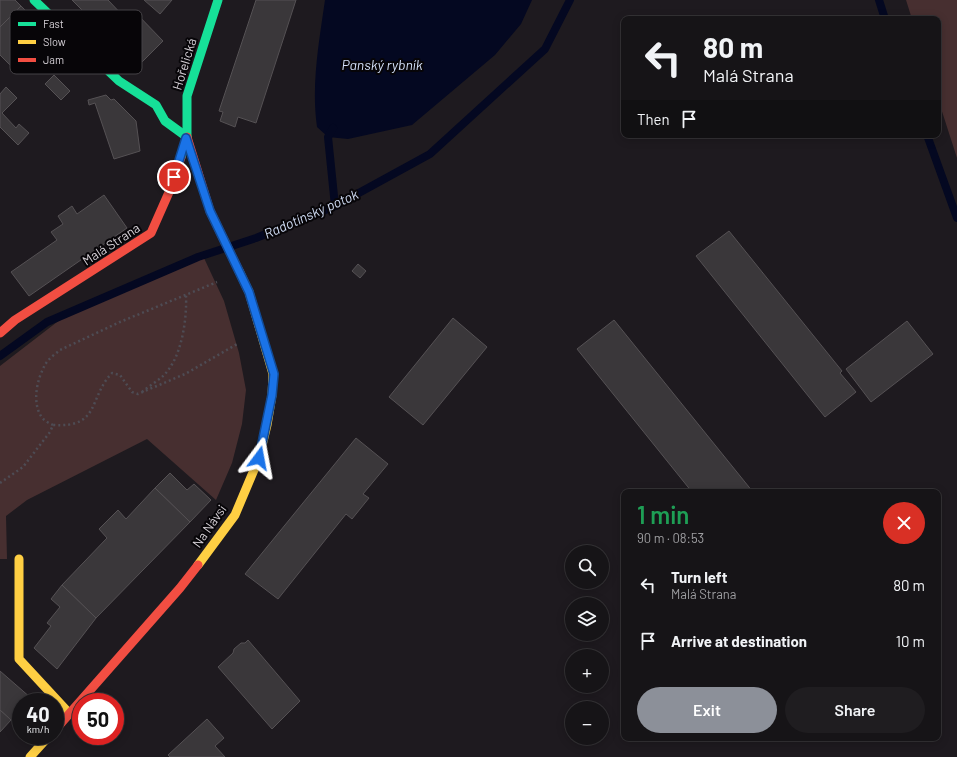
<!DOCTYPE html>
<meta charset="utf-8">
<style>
:root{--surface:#161417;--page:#1f1d20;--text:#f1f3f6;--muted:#9e9ea1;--line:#353336;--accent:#8c9099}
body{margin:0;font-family:Barlow,sans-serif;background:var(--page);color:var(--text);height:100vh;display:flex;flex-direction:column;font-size:15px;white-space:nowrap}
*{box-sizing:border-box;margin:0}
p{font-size:13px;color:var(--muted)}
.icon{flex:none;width:22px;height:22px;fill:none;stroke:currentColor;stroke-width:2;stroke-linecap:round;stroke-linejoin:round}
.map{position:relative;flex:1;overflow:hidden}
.sheet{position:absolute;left:621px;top:489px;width:320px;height:252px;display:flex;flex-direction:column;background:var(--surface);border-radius:8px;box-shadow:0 2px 10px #0003,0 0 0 1px var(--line)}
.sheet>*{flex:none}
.top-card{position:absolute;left:621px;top:16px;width:320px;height:122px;border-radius:8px;box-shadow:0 2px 10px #0003,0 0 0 1px var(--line);background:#161417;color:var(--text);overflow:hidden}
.controls{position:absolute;left:565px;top:545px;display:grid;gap:8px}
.controls a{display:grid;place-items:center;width:44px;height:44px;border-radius:50%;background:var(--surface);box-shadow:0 2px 10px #0003,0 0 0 1px var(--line);font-size:20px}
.speed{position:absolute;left:12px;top:693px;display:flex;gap:8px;font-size:20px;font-weight:700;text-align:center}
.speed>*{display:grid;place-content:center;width:52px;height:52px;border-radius:50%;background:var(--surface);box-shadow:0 2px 10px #0003,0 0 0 1px var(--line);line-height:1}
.speed small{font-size:10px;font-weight:400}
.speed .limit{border:6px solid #d22;background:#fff;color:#111}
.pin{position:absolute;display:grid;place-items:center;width:34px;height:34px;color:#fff;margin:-17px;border:2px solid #fff;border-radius:50%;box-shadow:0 1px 4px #0007}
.me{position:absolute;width:44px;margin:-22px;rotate:13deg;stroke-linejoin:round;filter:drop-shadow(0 0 3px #0008)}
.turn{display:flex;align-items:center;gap:14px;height:84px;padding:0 16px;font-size:18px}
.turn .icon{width:52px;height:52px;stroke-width:2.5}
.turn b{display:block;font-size:28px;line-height:34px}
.then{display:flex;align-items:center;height:38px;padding:0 16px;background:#0003;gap:8px;font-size:15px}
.round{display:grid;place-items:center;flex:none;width:42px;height:42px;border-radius:21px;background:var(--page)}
.summary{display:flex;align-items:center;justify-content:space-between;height:68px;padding:0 16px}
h1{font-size:24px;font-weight:600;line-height:30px;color:#1e9e55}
.button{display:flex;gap:8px;margin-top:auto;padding:8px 16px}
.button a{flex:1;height:46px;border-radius:24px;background:var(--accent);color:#fff;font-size:16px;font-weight:600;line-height:46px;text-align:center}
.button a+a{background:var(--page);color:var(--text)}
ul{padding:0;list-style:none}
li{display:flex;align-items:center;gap:12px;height:56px;padding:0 16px}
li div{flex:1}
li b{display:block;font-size:15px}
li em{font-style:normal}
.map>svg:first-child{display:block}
.green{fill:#472f30}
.water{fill:#040821}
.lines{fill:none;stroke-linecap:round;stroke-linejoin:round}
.stream{stroke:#040821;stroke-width:8}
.building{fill:#3a373a;stroke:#555154}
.path{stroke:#4e4c54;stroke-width:2.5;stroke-dasharray:2 3;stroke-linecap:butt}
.fast{stroke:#16e098;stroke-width:9}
.slow{stroke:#ffcf43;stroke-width:9}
.jam{stroke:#f24e42;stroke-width:9}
.route-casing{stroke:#114b97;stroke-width:10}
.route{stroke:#1a73e8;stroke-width:7}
.labels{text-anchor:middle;stroke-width:4;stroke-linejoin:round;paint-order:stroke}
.street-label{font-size:13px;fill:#d5d0d6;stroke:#070508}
.water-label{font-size:14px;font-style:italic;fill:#d3dff7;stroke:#070508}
.key{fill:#070508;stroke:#454246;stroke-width:1}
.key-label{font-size:11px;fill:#d5d0d6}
</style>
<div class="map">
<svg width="957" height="757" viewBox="0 0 957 757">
<rect width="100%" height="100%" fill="#1e1a1f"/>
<g class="green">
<path d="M906,0h51v158l-19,-59v-80h-26z"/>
<path d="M204,258l20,43 15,52 7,37 -4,34 -10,39 -16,37 -69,-61 -120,61 -21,16 1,43h-7v-193l61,-47z"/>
</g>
<path class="water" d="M325,0h207l-11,24 -26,31 -83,70 -64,14 -20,-2 -11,-10c-6,-42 2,-85 8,-127z"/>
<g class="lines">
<g class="stream">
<path d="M879,0l6,19"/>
<path d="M333,128l-5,9 7,69"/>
<path d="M927,135l30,83"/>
<path d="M0,356l47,-34 151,-65 58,-19 79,-32 95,-52 115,-105 25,-49"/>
</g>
</g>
<g class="building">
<path d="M0,0h15l6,6 -21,21z"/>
<path d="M72,0h36l18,19 8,-8 29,30 -25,25z"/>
<path d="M144,0h28l-12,14z"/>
<path d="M256,0h40l-40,123 -18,-6 -3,10 -15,-6 3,-9 -4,-1z"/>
<path d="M21,6l24,24 -23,24 4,4 -12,11 -14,-14v-28z"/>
<path d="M54,75l16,16 -9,9 -16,-16z"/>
<path d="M6,87l11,11 -15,15 14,15 3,-4 10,9 -11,12 -18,-18v-33z"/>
<path d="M106,95l5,5 3,-1 22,22 4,30 -26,8 -19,-56 -6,2 -1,-5z"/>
<path d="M104,195l23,33 -98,68 -18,-24 46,-32 -6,-8 12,-8 -5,-8 14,-10 5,8z"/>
<path d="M729,231l113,140 -2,2 16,19 -31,25 -129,-161z"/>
<path d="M358,264l8,7 -6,7 -8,-7z"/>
<path d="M453,318l34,29 -64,78 -34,-28z"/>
<path d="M614,320l139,172h-61l-115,-143z"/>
<path d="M907,321l26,33 -62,48 -25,-33z"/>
<path d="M356,438l32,26 -25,30 6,4 -17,21 -6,-5 -68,85 -33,-25z"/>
<path d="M170,473l17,17 7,-6 17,16 -21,22 -35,-34z"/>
<path d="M155,488l35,34 -94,96 -34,-33 45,-47 -8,-9 19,-19 8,9z"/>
<path d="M62,585l34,33 -39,51 -23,-21 17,-22 -4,-3 13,-16 -9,-8z"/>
<path d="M248,640l52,61 -28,28 -54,-62 15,-14 1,-4 7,-6h4z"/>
<path d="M0,671l31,27 -4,4h-6v7l-10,11 -11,-10z"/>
<path d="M0,710l11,10 -11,12z"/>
<path d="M207,719l17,19 -9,8 10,11h-55l-2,-2z"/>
</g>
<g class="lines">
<g class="path">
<path d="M142,392c7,-6 16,-11 22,-17 18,-18 23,-56 22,-80"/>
<path d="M53,425c-4,-2 -9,-4 -12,-9 -9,-14 -4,-37 4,-51 3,-6 10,-11 15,-15l60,-28 97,-40"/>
<path d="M0,483l23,-16 27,-35 3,-7c48,3 35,-27 59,-52l8,2 12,17 6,2 47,-20 54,-31"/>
</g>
<g class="fast">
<path d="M34,0l85,81 37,24 9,16 22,16"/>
<path d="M181,157l6,-20v-41l31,-96"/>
</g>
<g class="slow">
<path d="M19,559v100l50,54"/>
<path d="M198,565l37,-50 24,-57 8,-33 5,-30 1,-21 -24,-82 -10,-21"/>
<path d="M30,757l19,-21"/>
</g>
<g class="jam">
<path d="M187,137l23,74 29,60"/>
<path d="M0,333l15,-13 136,-87 19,-43 11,-33"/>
<path d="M55,730l125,-142 18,-23"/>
</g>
</g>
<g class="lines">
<g class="route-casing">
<path id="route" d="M174,177l12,-39 24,73 39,81 25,82 -2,21 -13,63"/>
</g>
<use href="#route" class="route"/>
</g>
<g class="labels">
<g class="street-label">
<text transform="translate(184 64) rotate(-73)" y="5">Hořelická</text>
<text transform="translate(111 244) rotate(-33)" y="5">Malá Strana</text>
<text transform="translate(209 526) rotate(-55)" y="5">Na Návsi</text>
</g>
<g class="water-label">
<text x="382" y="70">Panský rybník</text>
<text transform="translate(311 214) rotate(-24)" y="5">Radotínský potok</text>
</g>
</g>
<rect x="10" y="10" width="132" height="64" rx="6" class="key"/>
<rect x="18" y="22" width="18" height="4" fill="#16e098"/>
<rect x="18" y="40" width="18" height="4" fill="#ffcf43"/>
<rect x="18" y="58" width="18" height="4" fill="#f24e42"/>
<g class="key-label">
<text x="43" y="28">Fast</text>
<text x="43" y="46">Slow</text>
<text x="43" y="64">Jam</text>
</g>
</svg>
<div class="controls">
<a><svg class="icon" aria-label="search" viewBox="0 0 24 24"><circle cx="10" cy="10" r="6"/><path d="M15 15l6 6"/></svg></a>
<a><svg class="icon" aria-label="layers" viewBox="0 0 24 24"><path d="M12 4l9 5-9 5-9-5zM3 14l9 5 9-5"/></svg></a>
<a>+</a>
<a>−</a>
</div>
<div class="speed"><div>40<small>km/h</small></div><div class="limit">50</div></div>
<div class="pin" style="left:174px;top:177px;background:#d93025"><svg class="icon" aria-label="arrive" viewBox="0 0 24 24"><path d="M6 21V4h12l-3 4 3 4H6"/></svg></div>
<svg class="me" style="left:259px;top:458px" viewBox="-20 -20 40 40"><path d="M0-17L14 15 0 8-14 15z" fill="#1a73e8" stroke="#fff" stroke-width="4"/></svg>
<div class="top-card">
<div class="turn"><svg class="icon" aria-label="left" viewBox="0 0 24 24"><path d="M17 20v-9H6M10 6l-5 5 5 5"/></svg><div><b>80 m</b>Malá Strana</div></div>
<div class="then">Then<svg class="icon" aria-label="arrive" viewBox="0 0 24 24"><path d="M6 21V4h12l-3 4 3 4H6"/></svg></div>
</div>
<section class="sheet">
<div class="summary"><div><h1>1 min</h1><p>90 m · 08:53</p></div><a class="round" style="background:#d93025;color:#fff"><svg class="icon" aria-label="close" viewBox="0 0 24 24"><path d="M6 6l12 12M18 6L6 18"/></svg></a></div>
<ul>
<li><svg class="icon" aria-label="left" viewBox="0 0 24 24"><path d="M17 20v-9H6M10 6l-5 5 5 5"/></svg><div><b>Turn left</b><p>Malá Strana</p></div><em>80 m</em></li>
<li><svg class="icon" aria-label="arrive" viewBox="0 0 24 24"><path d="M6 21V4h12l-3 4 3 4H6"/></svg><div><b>Arrive at destination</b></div><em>10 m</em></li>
</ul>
<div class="button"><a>Exit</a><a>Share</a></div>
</section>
</div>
